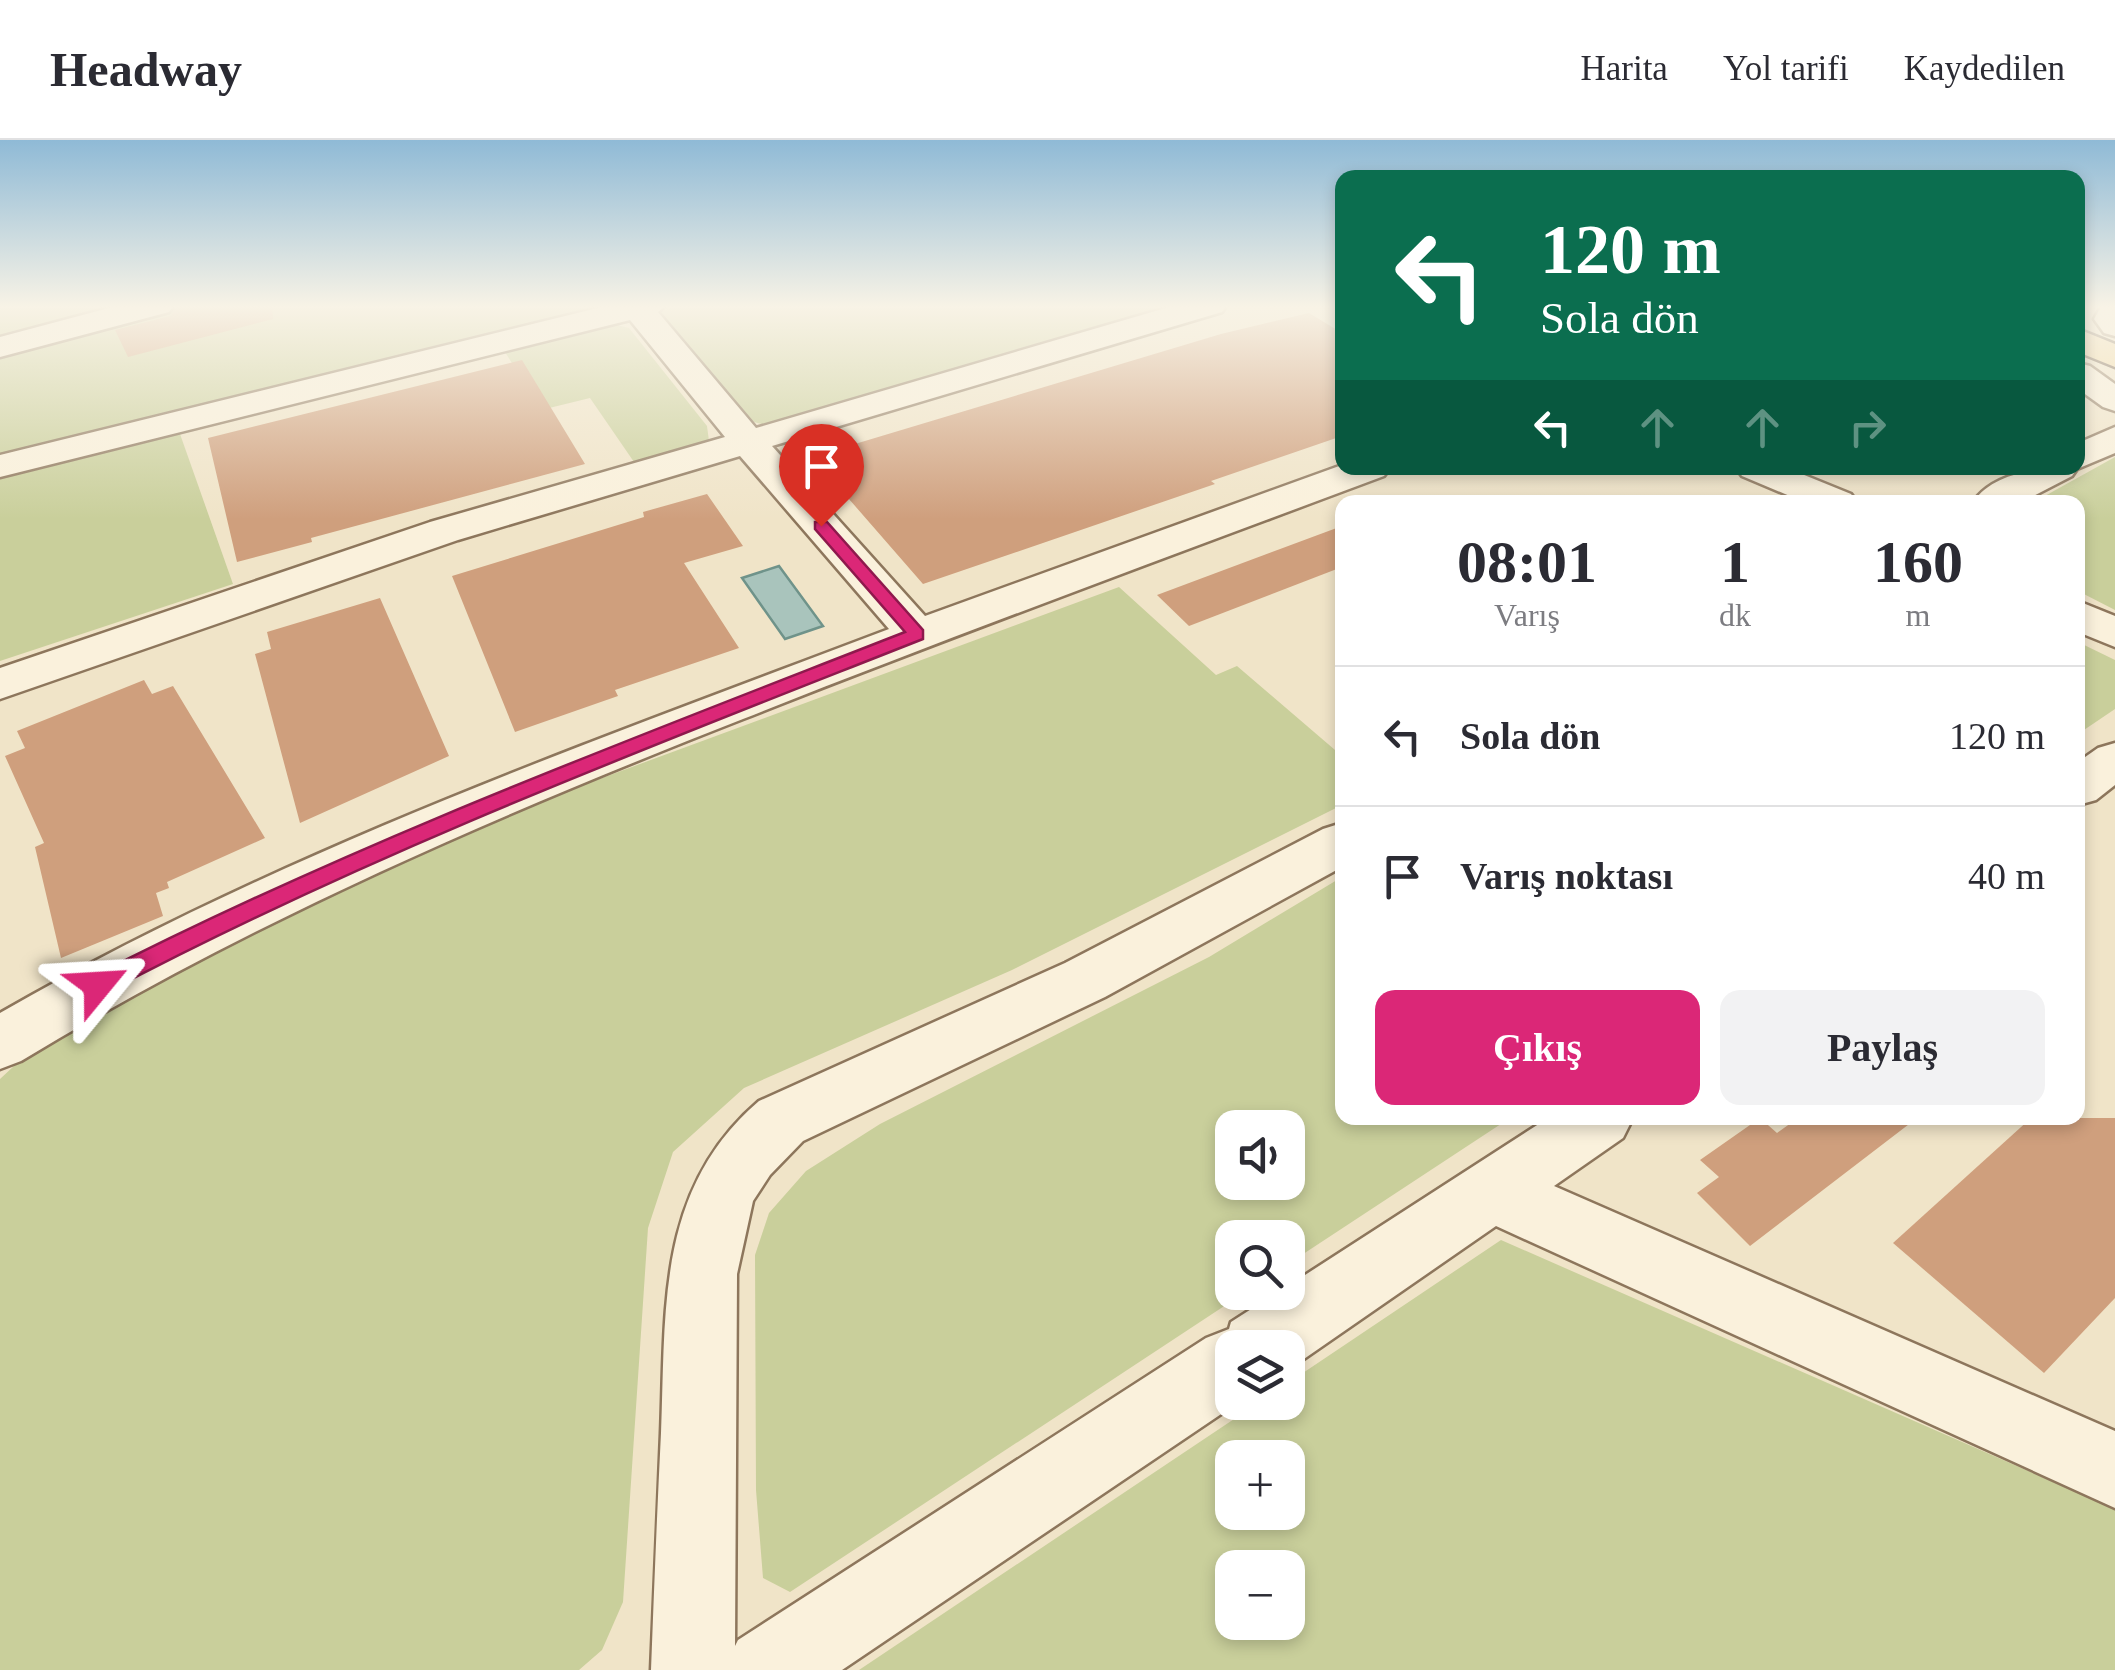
<!DOCTYPE html>
<html lang="tr">
<meta charset="utf-8">
<style>
:root{--surface:#fff;--page:#f2f2f3;--text:#2b2b33;--muted:#7c7c81;--line:#e1e1e2;--accent:#db2777}
body{margin:0;font-family:"Times New Roman",serif;background:var(--page);color:var(--text);height:100vh;display:flex;flex-direction:column;font-size:38px;white-space:nowrap}
*{box-sizing:border-box;margin:0}
p{font-size:32px;color:var(--muted)}
.icon{flex:none;width:55px;height:55px;fill:none;stroke:currentColor;stroke-width:2;stroke-linecap:round;stroke-linejoin:round}
.map{position:relative;flex:1;overflow:hidden}
.panel{position:absolute;left:1335px;top:355px;width:750px;height:630px;display:flex;flex-direction:column;background:var(--surface);border-radius:20px;box-shadow:0 5px 15px #0003}
.panel>*{flex:none}
.guide{position:absolute;left:1335px;top:30px;width:750px;height:305px;border-radius:20px;box-shadow:0 5px 15px #0003;background:#0b6e4f;color:#fff;overflow:hidden}
.buttons{position:absolute;left:1215px;top:970px;display:grid;gap:20px}
.buttons a{display:grid;place-items:center;width:90px;height:90px;border-radius:20px;background:var(--surface);box-shadow:0 5px 15px #0003;font-size:50px}
.pin{position:absolute;display:grid;place-items:center;width:85px;height:85px;color:#fff;margin:-102px -42px;border-radius:50% 50% 50% 0;rotate:-45deg;box-shadow:0 0 10px #0007}
.pin .icon{rotate:45deg}
.me{position:absolute;width:110px;margin:-55px;rotate:63deg;stroke-linejoin:round;filter:drop-shadow(0 0 8px #0008)}
.turn{display:flex;align-items:center;gap:35px;height:210px;padding:0 40px;font-size:45px}
.turn .icon{width:130px;height:130px;stroke-width:2.5}
.turn b{display:block;font-size:70px;line-height:85px}
.lanes{display:flex;align-items:center;height:95px;padding:0 40px;background:#0003;justify-content:center;gap:50px;direction:ltr}
.lanes .off{opacity:.35}
.eta{display:flex;justify-content:space-evenly;align-items:center;height:170px;text-align:center}
.eta b{font-size:60px;font-weight:600;line-height:70px}
.action{display:flex;gap:20px;margin-top:auto;padding:20px 40px}
.action a{flex:1;height:115px;border-radius:20px;background:var(--accent);color:#fff;font-size:40px;font-weight:600;line-height:115px;text-align:center}
.action a+a{background:var(--page);color:var(--text)}
ul{padding:0;list-style:none}
li{display:flex;align-items:center;gap:30px;height:140px;padding:0 40px;border-top:2px solid var(--line)}
li div{flex:1}
li b{display:block;font-size:38px}
li em{font-style:normal}
header{display:flex;align-items:center;gap:60px;box-sizing:border-box;height:140px;padding:0 50px;background:var(--surface);border-bottom:2px solid var(--line)}
header strong{font-size:48px}
nav{display:flex;gap:55px;margin-inline-start:auto;font-size:35px}
.map>svg:first-child{display:block}
.green{fill:#c9cf9b;fill-rule:evenodd}
.water{fill:#a9c4bc;stroke:#6f938a;stroke-width:2.5}
.building{fill:#cf9f7d}
.lines{fill:none;stroke-linecap:round;stroke-linejoin:round}
.minor-casing{stroke:#8d765c;stroke-width:5}
.major-casing{stroke:#5b4430;stroke-width:5}
.minor{fill:#faf1dc;fill-rule:evenodd}
.major{fill:#f3d9a0;fill-rule:evenodd}
.route{fill:#db2777;stroke:#8e194d;stroke-width:2.5}
</style>
<header>
<strong>Headway</strong>
<nav><a>Harita</a><a>Yol tarifi</a><a>Kaydedilen</a></nav>
</header>
<div class="map">
<svg width="2115" height="1530" viewBox="0 0 2115 1530">
<rect width="100%" height="100%" fill="#f0e4c8"/>
<g class="green">
<path d="M0,165h134l-134,35z"/>
<path d="M184,165l435,1 -619,152v-106z"/>
<path d="M683,165h493l-407,121 -15,-4 -93,-105 1,-6z"/>
<path d="M613,184l16,4 78,98 2,15 -75,21 -44,-64 -49,12 -36,-58z"/>
<path d="M180,294l53,150 -233,77v-182z"/>
<path d="M2115,317v153l-37,-19v-89h-44z"/>
<path d="M1119,447l97,88 21,-9 105,90v49l-330,165 -268,118 -71,64 -25,76 -25,374 -21,48 -23,20h-579v-591l43,-40 150,-81 317,-146z"/>
<path d="M2078,502l37,18v49l-37,25z"/>
<path d="M1342,737v241h168l-222,146v-26h-56v54l12,1 -454,299 -27,-14 -7,-88 -1,-235 14,-42 37,-42 74,-47 329,-167zM1232,988h56v54h-56z"/>
<path d="M1501,1100l614,269v161h-1256l399,-267 30,-1v-19zM1232,1318h56v54h-56zM1232,1428h56v54h-56z"/>
</g>
<path class="water" d="M779,426l44,60 -38,13 -43,-61z"/>
<g class="building">
<path d="M178,165h94l1,14 -145,38 -13,-27 55,-14z"/>
<path d="M1309,173l33,20v103l-131,45 4,3 -292,100 -81,-93 -8,2 -29,-34 416,-125z"/>
<path d="M522,220l63,104 -274,74 1,4 -75,20 -29,-124z"/>
<path d="M707,354l36,52 -59,17 55,85 -124,42 3,6 -103,36 -63,-156 192,-59 -1,-5z"/>
<path d="M1342,386v41l-153,59 -32,-31z"/>
<path d="M380,458l69,158 -149,67 -45,-169 16,-5 -4,-17z"/>
<path d="M144,540l8,14 21,-8 92,152 -98,44 2,6 -13,5 7,23 -102,42 -26,-111 9,-4 -39,-87 20,-8 -8,-17z"/>
<path d="M1760,978l17,15 21,-15h119l-167,128 -53,-53 22,-16 -19,-17z"/>
<path d="M2031,978h84v180l-71,75 -151,-130z"/>
</g>
<g class="lines">
<g class="minor-casing">
<g id="minor">
<path d="M120,165h54l-5,7 -169,45v-20z"/>
<path d="M610,165h56l-8,7 98,116 420,-123h51l-5,7 -450,134 153,170 417,-151 48,3 -6,8c-214,80 -429,159 -641,243 -250,98 -493,203 -722,342l-21,8v-56c282,-162 586,-269 889,-384l-149,-173 -282,84 -458,159v-31l430,-146 295,-85 -95,-117 -630,157v-22z"/>
<path d="M2102,165h13v31l-11,-3 -10,-14z"/>
<path d="M2078,223l12,3 25,18v27l-12,-4 -25,-18z"/>
<path d="M2115,287v26l-38,16 -5,7 -50,26h-49c23,-32 70,-34 105,-34v-25z"/>
<path d="M1736,328h51l64,26 6,8h-53l-62,-26z"/>
<path d="M2078,461l37,15v31l-37,-15z"/>
<path d="M2115,603v42l-19,15 -18,5v-43l20,-14z"/>
<path d="M1342,683v44l-237,130 -302,144 -33,34 -17,26 -16,73 -2,372 3,-6 468,-302 23,-9 2,-7 47,-30h10v-6l260,-168h85l-10,20 -69,48 561,245v77l-619,-282 -208,144v-22h-56v54h7l-397,268h-191c3,-79 6,-158 10,-237 5,-124 -5,-244 98,-332l306,-138 258,-134z"/>
</g>
</g>
<g class="major-casing">
<path id="major" d="M2078,189l37,15v23l-37,-15z"/>
</g>
<use href="#minor" class="minor"/>
<use href="#major" class="major"/>
</g>
<linearGradient id="sky" x2="0" y2="1"><stop stop-color="#8fbad6"/><stop offset="0.44" stop-color="#f8f3e6"/><stop offset="1" stop-color="#f8f3e6" stop-opacity="0"/></linearGradient>
<rect width="2115" height="379" fill="url(#sky)"/>
<path class="route" d="M815,382h12l96,108v9c-276,109 -553,214 -816,353h-17l-4,-7 4,-7c263,-135 539,-238 815,-346l-90,-103z"/>
</svg>
<div class="buttons">
<a><svg class="icon" aria-label="sound" viewBox="0 0 24 24"><path d="M4 9h4l5-4v14l-5-4H4zM17 9q2 3 0 6"/></svg></a>
<a><svg class="icon" aria-label="search" viewBox="0 0 24 24"><circle cx="10" cy="10" r="6"/><path d="M15 15l6 6"/></svg></a>
<a><svg class="icon" aria-label="layers" viewBox="0 0 24 24"><path d="M12 4l9 5-9 5-9-5zM3 14l9 5 9-5"/></svg></a>
<a>+</a>
<a>−</a>
</div>
<div class="pin" style="left:821px;top:386px;background:#d93025"><svg class="icon" aria-label="arrive" viewBox="0 0 24 24"><path d="M6 21V4h12l-3 4 3 4H6"/></svg></div>
<svg class="me" style="left:98px;top:845px" viewBox="-20 -20 40 40"><path d="M0-17L14 15 0 8-14 15z" fill="#db2777" stroke="#fff" stroke-width="4"/></svg>
<div class="guide">
<div class="turn"><svg class="icon" aria-label="left" viewBox="0 0 24 24"><path d="M17 20v-9H6M10 6l-5 5 5 5"/></svg><div><b>120 m</b>Sola dön</div></div>
<div class="lanes"><svg class="icon" aria-label="left" viewBox="0 0 24 24"><path d="M17 20v-9H6M10 6l-5 5 5 5"/></svg><svg class="icon off" aria-label="ahead" viewBox="0 0 24 24"><path d="M12 20V5M6 11l6-6 6 6"/></svg><svg class="icon off" aria-label="ahead" viewBox="0 0 24 24"><path d="M12 20V5M6 11l6-6 6 6"/></svg><svg class="icon off" aria-label="right" viewBox="0 0 24 24"><path d="M7 20v-9h11M14 6l5 5-5 5"/></svg></div>
</div>
<section class="panel">
<div class="eta">
<div><b>08:01</b><p>Varış</p></div>
<div><b>1</b><p>dk</p></div>
<div><b>160</b><p>m</p></div>
</div>
<ul>
<li><svg class="icon" aria-label="left" viewBox="0 0 24 24"><path d="M17 20v-9H6M10 6l-5 5 5 5"/></svg><div><b>Sola dön</b></div><em>120 m</em></li>
<li><svg class="icon" aria-label="arrive" viewBox="0 0 24 24"><path d="M6 21V4h12l-3 4 3 4H6"/></svg><div><b>Varış noktası</b></div><em>40 m</em></li>
</ul>
<div class="action"><a>Çıkış</a><a>Paylaş</a></div>
</section>
</div>
